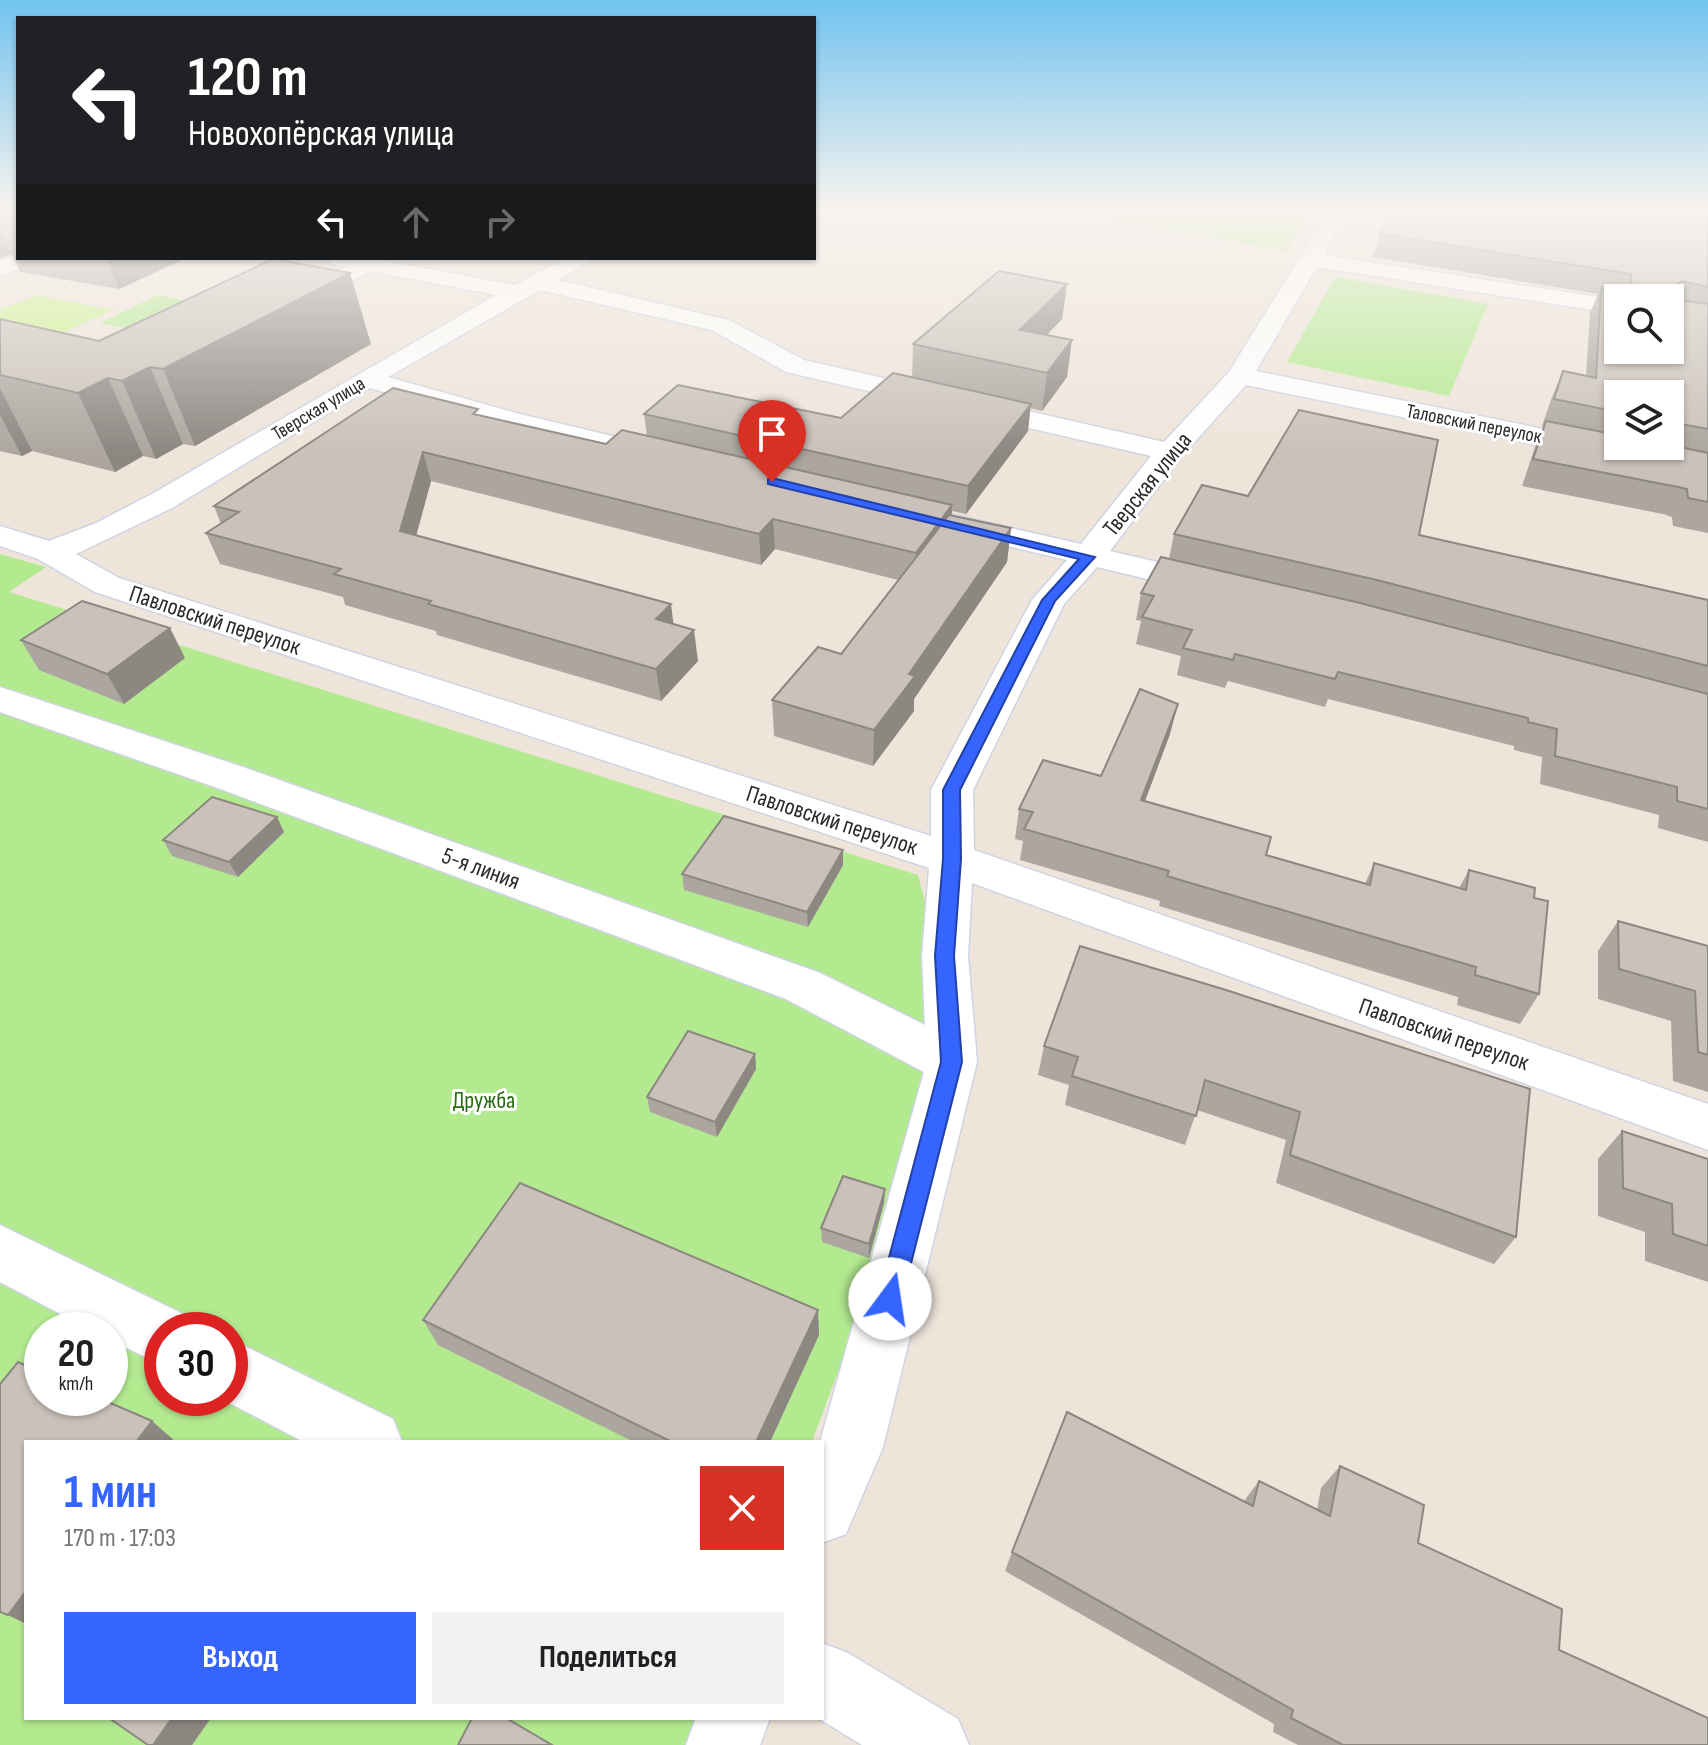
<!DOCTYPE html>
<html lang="ru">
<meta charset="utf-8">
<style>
:root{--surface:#fff;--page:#f2f2f2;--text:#202124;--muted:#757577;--accent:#3564ff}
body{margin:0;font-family:"Sofia Sans Condensed",sans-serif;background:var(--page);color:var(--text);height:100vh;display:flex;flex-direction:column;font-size:30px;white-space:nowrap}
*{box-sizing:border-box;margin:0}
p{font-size:26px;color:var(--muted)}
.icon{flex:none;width:44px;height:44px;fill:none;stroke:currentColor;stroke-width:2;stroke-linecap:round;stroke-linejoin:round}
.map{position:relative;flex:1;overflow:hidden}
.side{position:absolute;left:24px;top:1440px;width:800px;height:280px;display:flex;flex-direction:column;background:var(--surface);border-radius:0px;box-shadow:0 2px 6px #0004}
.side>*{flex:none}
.guide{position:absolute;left:16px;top:16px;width:800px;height:244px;border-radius:0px;box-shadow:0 2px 6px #0004;background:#202124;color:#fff;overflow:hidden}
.controls{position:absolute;left:1604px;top:284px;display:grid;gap:16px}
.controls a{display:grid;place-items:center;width:80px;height:80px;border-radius:0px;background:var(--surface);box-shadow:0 2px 6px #0004;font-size:40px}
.speed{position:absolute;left:24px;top:1312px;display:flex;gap:16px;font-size:40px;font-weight:700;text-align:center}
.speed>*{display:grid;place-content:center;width:104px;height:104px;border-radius:50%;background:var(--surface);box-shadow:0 2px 6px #0004;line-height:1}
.speed small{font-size:20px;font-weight:400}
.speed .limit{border:12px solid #d22;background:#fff;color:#111}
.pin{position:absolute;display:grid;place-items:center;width:68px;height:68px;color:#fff;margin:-82px -34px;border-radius:50% 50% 50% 0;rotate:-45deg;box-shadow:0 0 8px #0007}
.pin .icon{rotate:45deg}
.me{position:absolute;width:88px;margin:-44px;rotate:14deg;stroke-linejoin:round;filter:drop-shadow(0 0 6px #0008)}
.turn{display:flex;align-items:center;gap:28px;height:168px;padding:0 40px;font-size:36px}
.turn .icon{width:104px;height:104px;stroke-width:2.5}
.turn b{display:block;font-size:56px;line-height:68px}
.lanes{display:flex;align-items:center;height:76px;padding:0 40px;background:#0003;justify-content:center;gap:40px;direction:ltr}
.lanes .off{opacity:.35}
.round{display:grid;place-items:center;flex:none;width:84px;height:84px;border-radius:0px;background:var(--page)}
.summary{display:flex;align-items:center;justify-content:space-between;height:136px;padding:0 40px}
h1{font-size:48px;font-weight:700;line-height:60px;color:var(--accent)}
.action{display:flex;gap:16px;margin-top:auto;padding:16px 40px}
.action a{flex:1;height:92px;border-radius:0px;background:var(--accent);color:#fff;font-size:32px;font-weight:700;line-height:92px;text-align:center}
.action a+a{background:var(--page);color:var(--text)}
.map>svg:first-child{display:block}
.green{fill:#b3ea90;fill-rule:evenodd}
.pitch{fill:#cbf38b}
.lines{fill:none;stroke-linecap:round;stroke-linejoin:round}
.minor-casing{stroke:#cfd4e4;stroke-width:3}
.minor{fill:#fff;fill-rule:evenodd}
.wall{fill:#ada6a0;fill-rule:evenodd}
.shaded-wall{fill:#8d8782}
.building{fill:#c9c1ba;stroke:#8d8782;stroke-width:2;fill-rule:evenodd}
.route{fill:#3564ff;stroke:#2241a6;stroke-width:2}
.labels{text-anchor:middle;stroke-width:6;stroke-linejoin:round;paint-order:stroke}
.far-street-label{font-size:20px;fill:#2a2a2a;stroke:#fff}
.street-label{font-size:24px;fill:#2a2a2a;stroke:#fff}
.park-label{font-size:24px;fill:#296e12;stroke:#fff}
</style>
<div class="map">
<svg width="1708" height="1745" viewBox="0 0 1708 1745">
<rect width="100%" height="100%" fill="#eee4da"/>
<g class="green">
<path d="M1056,209h257l-28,42z"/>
<path d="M1335,277l153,27 -39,92 -162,-34z"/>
<path d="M158,295l75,15 -57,28 -76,-15z"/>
<path d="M0,554l46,13 -37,25 909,283 43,167 -149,400h-786v276h682l-10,27h-698zM42,1330h68v68h-68zM162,1330h68v68h-68z"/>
</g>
<path class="pitch" d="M37,295l75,15 -50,23 -62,-13v-10z"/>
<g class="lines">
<g class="minor-casing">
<g id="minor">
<path d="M1330,209h20l-26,46 294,45v14l-301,-47 -61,104 452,91v18l-462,-95 -66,73 -70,93 112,26 5,7 -5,7 -12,3 -113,-27 -33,37 -91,186 1,60 734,254v46l-736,-267 -4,73 9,106 -94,385 -37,87 -24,9 -2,-101 104,-370 -138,-73 -571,-212 -215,-75v-25l243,80 577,206 105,52 -3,-69 7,-88 -834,-276 -57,-33 -38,-13v-20l49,15 47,-18 54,-28 346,-200 -126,-24 -64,34h-16l-4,-5 4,-5 55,-28 -14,-3 -2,-6h41l145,27 51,-27h28l-36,22 171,40 75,40 360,82 65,-70zM540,290l172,40 74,42 365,84 -70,88 -127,-29 -11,2 -5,7 5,7 124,29 -35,40 -101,190v46l-812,-258 -43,-24 96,-46 198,-120 133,39 162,39 10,-3 5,-6 -5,-6 -155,-37 -132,-37z"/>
<path d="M18,254v4h21l-3,5 -36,13v-15z"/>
<path d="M0,1225l183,89 7,16h-28v35l-52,-25v-10h-19l-91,-48z"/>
<path d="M230,1339l163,80 9,23h-98l-84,-44h10z"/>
<path d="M822,1643l26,10 110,66 11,26h-107l-44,-27h4z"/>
<path d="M696,1718h74l-10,27h-74z"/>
</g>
</g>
<use href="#minor" class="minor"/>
</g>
<g class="wall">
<path d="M0,209h18v49h168l-67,31 -99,-17 -8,-18 -12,4z"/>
<path d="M1708,209v324l-35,-7 -1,-9 -9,-3 -141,-28 13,-39 9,-21h-2l10,-29 11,-26 23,5 4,-63 8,-19 -225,-37 7,-23zM1618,394h52v52h-52z"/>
<path d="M1067,284l-5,35 -15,16 20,42 -25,34 -12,-3 -2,23 -62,83 -14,-3v4l59,13 -4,34 -93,137v12l-41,55 -99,-30 -2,-36 69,-46 57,-74 -123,-31 -14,16 -330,-84 -15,55 257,88 25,37 -37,40 -224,-66 -1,-4 -91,-26 -2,-8 -123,-33 -14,-31 15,-9 -7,-18 266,-91 126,29 41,-8 -3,-22 197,4 71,-40 1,-34z"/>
<path d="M0,319l99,22 272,3 -176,102 -12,-2 -27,15 -13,-3 -28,16 -83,-21 -10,5 -22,-5z"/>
<path d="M1174,534l245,1 289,65v242l-50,-14 1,-13 -119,-31 2,-27 -28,-7v-4l-186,-47 -3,8 -97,-26 -3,7 -48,-13 4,-19 -45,-12 5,-23 -5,-1 5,-27 28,-34z"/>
<path d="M21,640l164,18 -61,46 -85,-34z"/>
<path d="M1170,734l-25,67 121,54 99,29 9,-21 85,25 10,-18 65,28 5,96 -19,30 -63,-19 1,-8 -299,-91 1,-5 -140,-41 3,-19 -8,-2 4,-30 82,-33z"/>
<path d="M284,832l-46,45 -66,-21 -9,-16z"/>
<path d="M843,865l-35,62 -124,-37 -2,-16z"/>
<path d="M1618,921l90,25v146l-35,-11 -2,-60 -73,-22v-48z"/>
<path d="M1080,946l436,291 -22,27 -218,-81 10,-43 -89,-30 -12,35 -120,-40 4,-20 -31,-10 6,-29z"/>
<path d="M755,1054l1,15 -39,68 -67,-25 -3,-15z"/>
<path d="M1622,1131l86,28v123l-63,-21v-29l-47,-16v-57z"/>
<path d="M885,1189l-1,14 -15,55 -47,-16 -1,-14z"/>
<path d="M818,1310l1,25 -49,107h-136l-196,-97 -15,-25z"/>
<path d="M1340,1466l78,77 141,107 149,95h-410l-25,-13 1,-8 -269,-153 7,-19 232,-51 15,-20 58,29 4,-22z"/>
</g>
<g class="shaded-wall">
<path d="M0,229l12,25 -12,4z"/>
<path d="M106,258h80l-67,31z"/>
<path d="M350,273l21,71 -176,102 -32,-77z"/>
<path d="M1067,284l-5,35 -46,48 4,-37z"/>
<path d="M1072,340l-5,37 -25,34 5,-38z"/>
<path d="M150,367l33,77 -27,15 -34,-78z"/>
<path d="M108,378l35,78 -28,16 -37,-79z"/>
<path d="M0,388l32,63 -10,5 -22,-41z"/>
<path d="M1031,404l-3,27 -62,83 2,-28z"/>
<path d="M423,452l8,29 -22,81 -9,-31z"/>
<path d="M952,505l-2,31 -36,48 2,-31z"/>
<path d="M773,519l2,30 -14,16 -2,-31z"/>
<path d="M1011,528l-4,34 -93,137v12l-41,55 1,-36 35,-56z"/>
<path d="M671,604l4,32 -19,-17z"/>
<path d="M170,628l15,30 -61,46 -17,-30z"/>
<path d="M694,630l4,31 -37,40 -5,-32z"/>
<path d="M1178,704l-8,30 -36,96 7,-30z"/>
<path d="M277,817l7,15 -46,45 -9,-15z"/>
<path d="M843,850v15l-35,62 -1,-15z"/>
<path d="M755,1054l1,15 -39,68 -2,-15z"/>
<path d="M885,1189l-1,14 -15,55v-14z"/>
<path d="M818,1310l1,25 -49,107h-14z"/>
<path d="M152,1421l24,21h-40z"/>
<path d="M26,1591v33l-18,-9z"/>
<path d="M172,1718h39l-19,27h-39z"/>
</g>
<g class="building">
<path d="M0,209h18v4l-18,-2z"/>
<path d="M1392,209h316v78l-26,-6 -4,3 1,16 29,4v125l-38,-7v-28h-52v18l-64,-13 9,-28 33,7 5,-89 27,4 4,-3 -1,-16 -251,-40zM1618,298h52v52h-52z"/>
<path d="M273,259l77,14 -187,96 -13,-2 -28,14 -14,-3 -30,15 -78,-18v-56l99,22z"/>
<path d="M999,271l68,13 -47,46 52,10 -25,33 -134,-29z"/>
<path d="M893,373l138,31 -63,82 -324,-72 34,-29 163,33z"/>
<path d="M393,388l85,21 -5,5 133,30 16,-14 330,75 -36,48 -143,-34 -14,15 -336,-82 -23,79 271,73 -15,15 38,11 -38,39 -228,-65 3,-3 -97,-27 7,-5 -135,-36 33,-21 -25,-6z"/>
<path d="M1299,410l139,30 -19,95 289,65v66l-331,-86 -203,-46 28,-49 46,11z"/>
<path d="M1546,421l72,14v11l52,-1 38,8v49l-20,-4 -1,-9 -9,-2 -145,-28z"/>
<path d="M949,515l62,13 -102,146 6,2 -41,54 -102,-30 46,-53 23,7z"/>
<path d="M1161,557l195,45 352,92v115l-31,-8v-14l-122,-31 2,-27 -29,-7v-4l-190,-46 -3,7 -100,-25 -2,6 -50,-12 9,-18 -50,-13 12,-21 -13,-3z"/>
<path d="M82,601l88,27 -63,46 -86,-34z"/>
<path d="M1140,689l38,15 -37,96 130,37 -5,18 104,30 4,-22 92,27 3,-20 66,18 -1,10 14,3 -9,93 -64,-19 1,-8 -309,-91 2,-5 -145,-42 9,-17 -14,-3 24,-49 58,16z"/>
<path d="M212,797l65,20 -48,45 -66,-22z"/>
<path d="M724,816l119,34 -36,62 -125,-38z"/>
<path d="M1618,921l90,25v109l-10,-3 -3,-61 -76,-22z"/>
<path d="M1080,946l146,44 304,99 -14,148 -226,-82 10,-43 -95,-32 -9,36 -124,-40 6,-19 -34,-11z"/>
<path d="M688,1031l67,23 -40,68 -68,-25z"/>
<path d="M1622,1131l86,28v87l-35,-12 -1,-30 -49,-16z"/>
<path d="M843,1176l42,13 -16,55 -48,-16z"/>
<path d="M520,1183l298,127 -62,132h-84l-249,-122z"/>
<path d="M18,1362l24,11v25h57l53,23 -16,21h-110v149l-18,24 -8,-3v-228z"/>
<path d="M1067,1412l186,94 6,-25 71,35 10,-50 84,39 -6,38 144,66 -3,41 149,68v27h-365l-52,-27 2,-8 -281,-158z"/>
<path d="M109,1718h63l-19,27h-5z"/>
<path d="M472,1718h34l46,27h-94z"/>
</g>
<linearGradient id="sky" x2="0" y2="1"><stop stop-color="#72c3f0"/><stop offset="0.46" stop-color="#f7f3ee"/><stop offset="1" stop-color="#f7f3ee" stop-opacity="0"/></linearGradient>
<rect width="1708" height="454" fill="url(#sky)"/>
<path class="route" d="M772,478l323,79 -40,44 -95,189 1,69 -7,97 8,106 -60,237 -4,8 -8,4 -9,-4 -3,-8 63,-237 -6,-106 8,-97v-69l99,-190 37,-41 -311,-75v-5z"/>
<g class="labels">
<g class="far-street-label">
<text transform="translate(318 408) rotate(-31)" y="7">Тверская улица</text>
<text transform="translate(1474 423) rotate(11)" y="7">Таловский переулок</text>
</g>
<g class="street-label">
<text transform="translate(1147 484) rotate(-51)" y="8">Тверская улица</text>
<text transform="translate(215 620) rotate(18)" y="8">Павловский переулок</text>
<text transform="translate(832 820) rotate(18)" y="8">Павловский переулок</text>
<text transform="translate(481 868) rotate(20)" y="8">5-я линия</text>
<text transform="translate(1444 1034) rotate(19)" y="8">Павловский переулок</text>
</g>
<g class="park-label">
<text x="484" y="1108">Дружба</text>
</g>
</g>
</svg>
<div class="controls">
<a><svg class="icon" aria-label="search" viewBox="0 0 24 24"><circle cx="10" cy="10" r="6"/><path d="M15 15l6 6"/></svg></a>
<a><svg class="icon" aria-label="layers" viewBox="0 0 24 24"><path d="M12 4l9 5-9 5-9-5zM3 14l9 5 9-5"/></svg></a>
</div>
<div class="speed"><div>20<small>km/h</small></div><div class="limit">30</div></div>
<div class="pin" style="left:772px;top:482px;background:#d93025"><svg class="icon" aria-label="arrive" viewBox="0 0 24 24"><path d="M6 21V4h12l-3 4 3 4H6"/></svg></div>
<svg class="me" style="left:890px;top:1299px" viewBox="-20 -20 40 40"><circle r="19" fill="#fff"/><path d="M0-13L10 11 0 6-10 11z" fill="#3564ff"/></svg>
<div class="guide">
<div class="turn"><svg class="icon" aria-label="left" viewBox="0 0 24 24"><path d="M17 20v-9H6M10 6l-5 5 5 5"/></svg><div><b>120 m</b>Новохопёрская улица</div></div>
<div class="lanes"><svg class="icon" aria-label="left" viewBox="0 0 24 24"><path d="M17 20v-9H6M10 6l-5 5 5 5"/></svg><svg class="icon off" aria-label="ahead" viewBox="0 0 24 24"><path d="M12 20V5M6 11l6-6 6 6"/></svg><svg class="icon off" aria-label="right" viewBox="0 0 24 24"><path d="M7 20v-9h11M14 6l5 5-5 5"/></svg></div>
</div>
<section class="side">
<div class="summary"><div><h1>1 мин</h1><p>170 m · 17:03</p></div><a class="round" style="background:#d93025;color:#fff"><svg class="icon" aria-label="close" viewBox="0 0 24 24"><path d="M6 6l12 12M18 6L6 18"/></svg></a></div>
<div class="action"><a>Выход</a><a>Поделиться</a></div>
</section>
</div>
